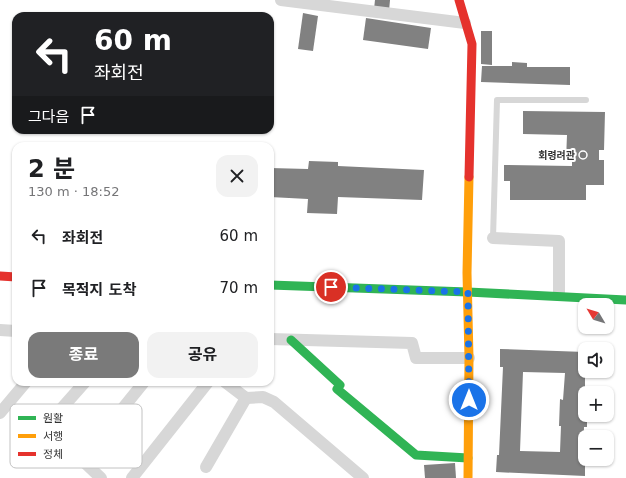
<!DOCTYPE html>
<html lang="ko">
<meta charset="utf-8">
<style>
:root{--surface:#fff;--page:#f2f2f2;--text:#202124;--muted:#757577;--accent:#7a7a7a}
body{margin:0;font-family:"DejaVu Sans","Noto Sans KR",sans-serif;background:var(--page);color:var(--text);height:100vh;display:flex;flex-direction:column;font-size:15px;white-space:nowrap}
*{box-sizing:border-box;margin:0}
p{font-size:13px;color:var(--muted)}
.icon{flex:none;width:22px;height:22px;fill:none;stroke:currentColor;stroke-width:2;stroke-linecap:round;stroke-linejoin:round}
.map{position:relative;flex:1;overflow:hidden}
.drawer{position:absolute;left:12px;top:142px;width:262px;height:244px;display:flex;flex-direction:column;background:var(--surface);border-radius:12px;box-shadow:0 1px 3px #0004}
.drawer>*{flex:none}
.hud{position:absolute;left:12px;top:12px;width:262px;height:122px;border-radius:12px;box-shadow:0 1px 3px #0004;background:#202124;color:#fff;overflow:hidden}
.needle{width:26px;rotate:308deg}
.tools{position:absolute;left:578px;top:298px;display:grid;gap:8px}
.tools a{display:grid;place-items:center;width:36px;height:36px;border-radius:8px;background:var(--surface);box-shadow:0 1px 3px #0004;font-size:20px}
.pin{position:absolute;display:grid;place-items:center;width:34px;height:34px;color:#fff;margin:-17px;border:2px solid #fff;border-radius:50%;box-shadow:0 1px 4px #0007}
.me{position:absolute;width:44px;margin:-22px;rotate:0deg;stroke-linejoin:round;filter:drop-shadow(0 0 3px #0008)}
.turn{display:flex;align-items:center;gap:14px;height:84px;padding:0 16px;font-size:18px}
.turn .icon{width:52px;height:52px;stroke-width:2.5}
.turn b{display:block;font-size:28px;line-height:34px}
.then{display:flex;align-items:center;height:38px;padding:0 16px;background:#0003;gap:8px;font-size:15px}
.round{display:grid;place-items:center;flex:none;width:42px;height:42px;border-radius:12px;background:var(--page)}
.overview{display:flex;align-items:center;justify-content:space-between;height:68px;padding:0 16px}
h1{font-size:24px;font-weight:700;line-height:30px}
.action{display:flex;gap:8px;margin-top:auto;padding:8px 16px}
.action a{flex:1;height:46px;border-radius:12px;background:var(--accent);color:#fff;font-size:16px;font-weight:700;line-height:46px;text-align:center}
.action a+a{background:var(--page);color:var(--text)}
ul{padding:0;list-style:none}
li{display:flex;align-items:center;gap:12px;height:52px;padding:0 16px}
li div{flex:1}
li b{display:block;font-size:15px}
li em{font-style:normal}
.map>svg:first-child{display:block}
.building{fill:#818181;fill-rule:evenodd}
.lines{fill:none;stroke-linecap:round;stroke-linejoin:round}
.lane{stroke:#d7d7d7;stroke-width:6}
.street{stroke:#d7d7d7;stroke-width:12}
.fast{stroke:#30b455;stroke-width:9}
.slow{stroke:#ff9f0a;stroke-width:9}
.jam{stroke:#e5322d;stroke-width:9}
.route{stroke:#1a73e8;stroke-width:7;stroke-dasharray:0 12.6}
.poi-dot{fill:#7a7a7a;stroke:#fff;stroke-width:1.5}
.labels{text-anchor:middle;stroke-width:4;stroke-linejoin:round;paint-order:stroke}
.poi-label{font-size:10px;font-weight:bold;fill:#333;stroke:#fff;text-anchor:end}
.key{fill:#fff;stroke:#c2c2c2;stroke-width:1}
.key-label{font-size:11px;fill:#333}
</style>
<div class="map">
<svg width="626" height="478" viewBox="0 0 626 478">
<rect width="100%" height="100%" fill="#fff"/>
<g class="building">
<path d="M375,0h15l-1,11 -15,-2z"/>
<path d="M303,13l15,3 -5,35 -15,-2z"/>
<path d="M366,18l65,10 -3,21 -65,-9z"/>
<path d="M481,31h11v34l-11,-1z"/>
<path d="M512,62l15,1v4h43v18l-89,-3 1,-16h30z"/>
<path d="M523,111l82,1 -1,38h-5v10h5v25h-18v15h-76v-19h-6v-16l68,1v-6h-6l1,-25 -44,-1z"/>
<path d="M309,161l29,1v4l86,4 -2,30 -84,-3 -1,17 -30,-1 1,-14 -38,-2v-29l38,1z"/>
<path d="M500,349l85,3v63h2v12h-3l-1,32h2v17l-89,-4 1,-17h2l4,-88h-3zM523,372l42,1 -2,27 -3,-1 -1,27h2l-1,26 -40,-1z"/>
<path d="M455,463l1,15h-31l-1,-13z"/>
</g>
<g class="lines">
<path class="lane" d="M493,238l4,-138h89"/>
<g class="street">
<path d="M281,0l184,23"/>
<path d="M493,238l66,3v54"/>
<path d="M0,330l16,1"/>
<path d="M270,339l142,4 4,15h53"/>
<path d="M85,382l-39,44 55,52"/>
<path d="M225,382l21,16 17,-1 11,5 89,76"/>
<path d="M0,413l26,-31"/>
<path d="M81,460l63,-78"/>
<path d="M206,467l40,-69"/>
<path d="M132,478l76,-96"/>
</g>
<g class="fast">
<path d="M270,285l198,7 158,8"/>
<path d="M291,340l49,45 -3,4 79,66 52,3"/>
</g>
<path class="slow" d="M468,478l1,-120 -2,-85 2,-96"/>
<g class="jam">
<path d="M459,0l13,44 -3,133"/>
<path d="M0,276l16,1"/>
</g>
</g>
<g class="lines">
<path class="route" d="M331,287l137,5 1,108"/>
</g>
<circle class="poi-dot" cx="583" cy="155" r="4"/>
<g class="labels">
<g class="poi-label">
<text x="575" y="159">회령려관</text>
</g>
</g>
<rect x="10" y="404" width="132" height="64" rx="6" class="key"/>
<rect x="18" y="416" width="18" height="4" fill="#30b455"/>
<rect x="18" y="434" width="18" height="4" fill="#ff9f0a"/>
<rect x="18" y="452" width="18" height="4" fill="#e5322d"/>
<g class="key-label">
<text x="43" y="422">원활</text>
<text x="43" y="440">서행</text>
<text x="43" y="458">정체</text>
</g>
</svg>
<div class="tools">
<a><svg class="needle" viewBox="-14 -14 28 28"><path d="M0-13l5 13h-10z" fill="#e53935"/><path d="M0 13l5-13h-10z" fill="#757577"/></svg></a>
<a><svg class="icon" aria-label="sound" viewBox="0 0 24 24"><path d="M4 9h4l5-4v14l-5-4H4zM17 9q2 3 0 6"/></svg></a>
<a>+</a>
<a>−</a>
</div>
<div class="pin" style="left:331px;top:287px;background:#d93025"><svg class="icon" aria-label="arrive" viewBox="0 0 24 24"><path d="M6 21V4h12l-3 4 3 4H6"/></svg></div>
<svg class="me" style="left:469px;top:400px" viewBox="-20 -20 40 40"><circle r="17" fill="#1a73e8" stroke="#fff" stroke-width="3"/><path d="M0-11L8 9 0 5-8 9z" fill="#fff"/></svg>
<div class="hud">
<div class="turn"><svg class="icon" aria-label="left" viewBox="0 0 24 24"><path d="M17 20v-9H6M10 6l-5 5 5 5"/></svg><div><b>60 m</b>좌회전</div></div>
<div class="then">그다음<svg class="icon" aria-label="arrive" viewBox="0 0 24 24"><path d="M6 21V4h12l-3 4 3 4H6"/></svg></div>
</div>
<section class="drawer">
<div class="overview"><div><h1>2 분</h1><p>130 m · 18:52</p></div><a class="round"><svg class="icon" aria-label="close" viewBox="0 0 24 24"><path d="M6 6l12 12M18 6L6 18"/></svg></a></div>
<ul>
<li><svg class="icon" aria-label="left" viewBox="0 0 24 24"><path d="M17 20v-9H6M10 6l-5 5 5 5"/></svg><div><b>좌회전</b></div><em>60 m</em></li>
<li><svg class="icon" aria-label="arrive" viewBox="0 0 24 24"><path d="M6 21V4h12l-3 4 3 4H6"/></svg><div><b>목적지 도착</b></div><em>70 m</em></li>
</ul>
<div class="action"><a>종료</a><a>공유</a></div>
</section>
</div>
